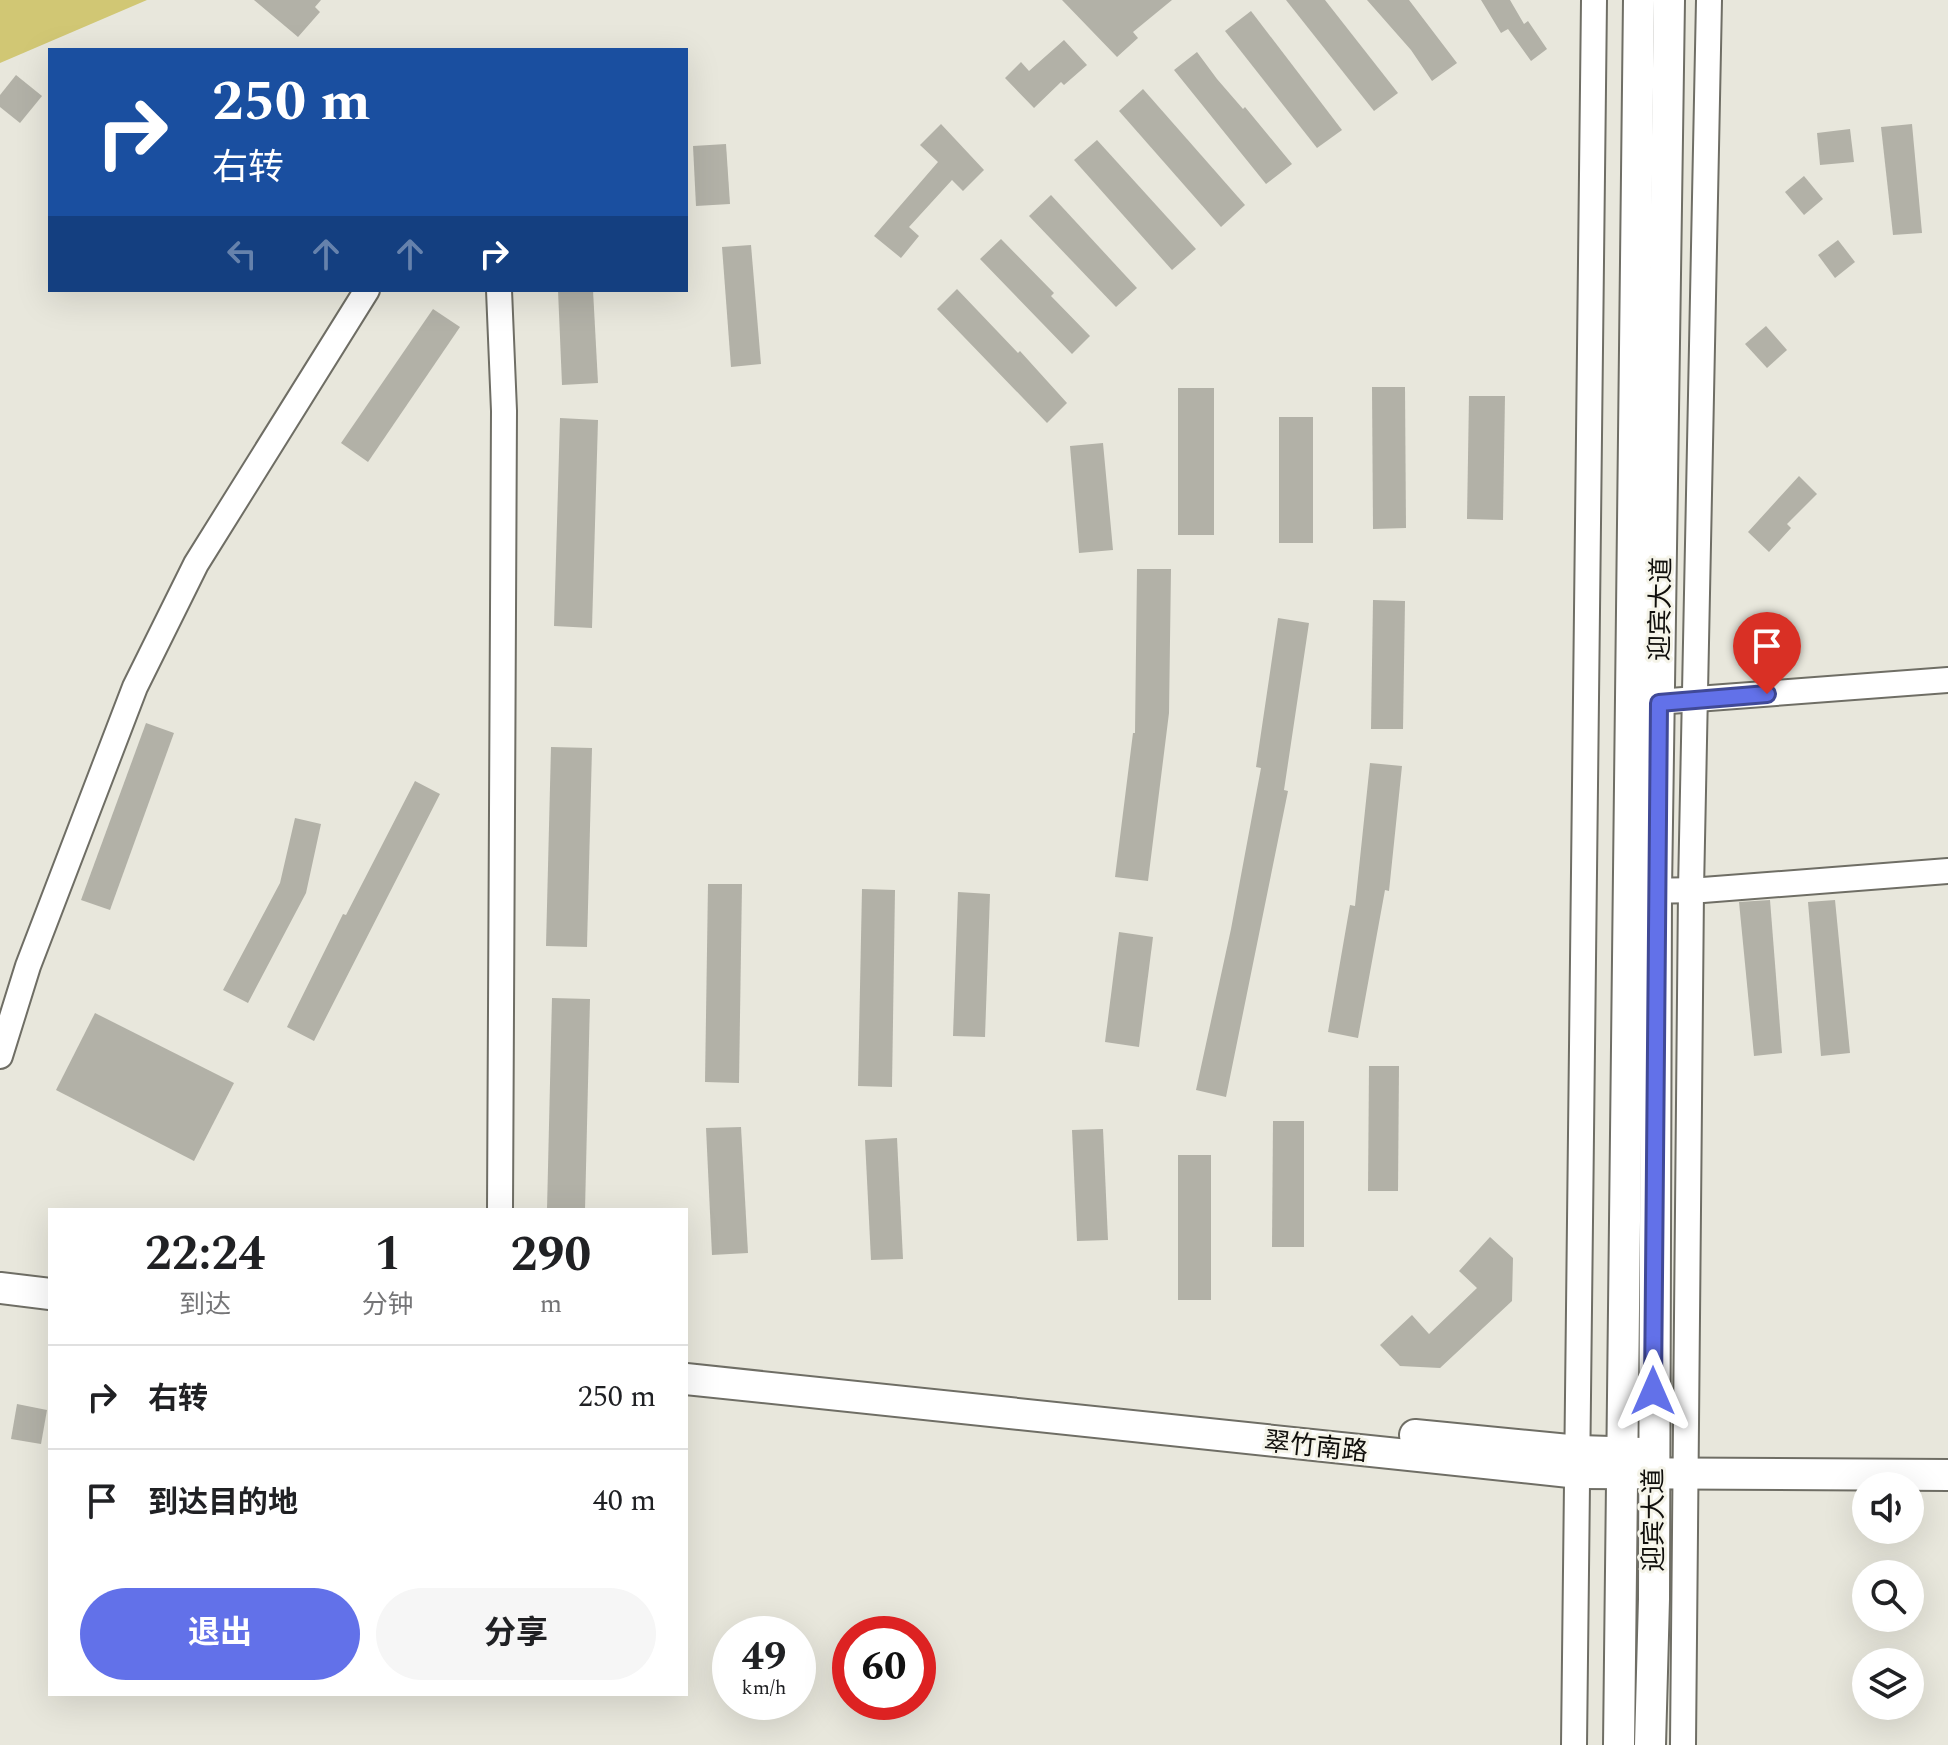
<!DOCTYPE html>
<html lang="zh">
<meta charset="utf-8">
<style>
:root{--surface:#fff;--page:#f6f6f6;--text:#202124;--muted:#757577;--line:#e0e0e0;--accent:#6271e9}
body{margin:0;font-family:Spectral,"Noto Sans SC",serif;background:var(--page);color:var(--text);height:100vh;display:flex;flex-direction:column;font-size:30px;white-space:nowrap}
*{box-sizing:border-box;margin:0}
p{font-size:26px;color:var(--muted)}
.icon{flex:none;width:44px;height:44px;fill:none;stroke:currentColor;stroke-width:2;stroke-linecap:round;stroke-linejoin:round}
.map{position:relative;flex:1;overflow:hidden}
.side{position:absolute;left:48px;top:1208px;width:640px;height:488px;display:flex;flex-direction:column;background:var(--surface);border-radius:0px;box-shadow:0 8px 32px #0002}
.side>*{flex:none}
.top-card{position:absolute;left:48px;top:48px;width:640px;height:244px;border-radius:0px;box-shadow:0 8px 32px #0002;background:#1a4fa0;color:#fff;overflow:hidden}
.controls{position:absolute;left:1852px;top:1472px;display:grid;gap:16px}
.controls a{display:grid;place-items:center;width:72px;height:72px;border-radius:50%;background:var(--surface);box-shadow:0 8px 32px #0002;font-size:40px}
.speed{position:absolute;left:712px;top:1616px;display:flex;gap:16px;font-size:40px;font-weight:700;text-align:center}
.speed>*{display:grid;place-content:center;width:104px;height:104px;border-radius:50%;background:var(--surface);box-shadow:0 8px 32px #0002;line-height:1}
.speed small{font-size:20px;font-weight:400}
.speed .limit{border:12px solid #d22;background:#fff;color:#111}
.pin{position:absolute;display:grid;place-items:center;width:68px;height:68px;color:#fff;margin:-82px -34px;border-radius:50% 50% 50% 0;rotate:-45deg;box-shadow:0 0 8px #0007}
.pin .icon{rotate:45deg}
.me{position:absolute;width:88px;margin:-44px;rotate:0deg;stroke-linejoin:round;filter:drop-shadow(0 0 6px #0008)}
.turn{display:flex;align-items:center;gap:28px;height:168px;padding:0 32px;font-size:36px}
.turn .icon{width:104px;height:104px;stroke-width:2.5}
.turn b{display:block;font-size:56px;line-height:68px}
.lanes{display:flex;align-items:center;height:76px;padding:0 32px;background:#0003;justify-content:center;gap:40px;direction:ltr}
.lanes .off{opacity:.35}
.eta{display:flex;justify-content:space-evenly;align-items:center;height:136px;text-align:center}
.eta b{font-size:48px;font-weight:700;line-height:56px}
.button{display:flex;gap:16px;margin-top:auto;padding:16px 32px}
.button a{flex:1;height:92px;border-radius:48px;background:var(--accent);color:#fff;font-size:32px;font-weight:700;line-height:92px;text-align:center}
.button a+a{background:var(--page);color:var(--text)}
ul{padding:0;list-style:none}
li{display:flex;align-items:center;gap:24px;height:104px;padding:0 32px;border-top:2px solid var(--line)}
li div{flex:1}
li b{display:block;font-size:30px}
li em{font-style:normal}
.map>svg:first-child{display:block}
.green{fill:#d1c774}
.building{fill:#b2b1a7}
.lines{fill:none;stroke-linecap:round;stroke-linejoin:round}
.minor-casing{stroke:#6f6e65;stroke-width:28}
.major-casing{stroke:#6f6e65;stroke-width:34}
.minor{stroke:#fff;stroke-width:24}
.major{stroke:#fff;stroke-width:30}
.route-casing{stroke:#404997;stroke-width:20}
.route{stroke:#6271e9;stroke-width:14}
.labels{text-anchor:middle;stroke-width:6;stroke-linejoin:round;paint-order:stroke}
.street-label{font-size:26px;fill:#100f0c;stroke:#f5f4e9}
</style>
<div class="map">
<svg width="1948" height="1745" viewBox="0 0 1948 1745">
<rect width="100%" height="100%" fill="#e8e7dc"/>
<path class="green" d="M0,0h147l-147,63z"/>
<g class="building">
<path d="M254,0h67l-6,7 5,5 -22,25z"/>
<path d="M1062,0h110l-39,32 5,6 -21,19z"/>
<path d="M1286,0h39l73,93 -24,18z"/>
<path d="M1367,0h42l48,63 -25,18 -21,-31z"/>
<path d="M1481,0h29l14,24 4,-3 19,28 -16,12 -23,-32 -7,4z"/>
<path d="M1251,11l91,119 -25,18 -92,-117z"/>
<path d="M1064,40l23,25 -23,20 -3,-3 -27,26 -29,-30 16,-16 8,9z"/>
<path d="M1197,52l20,27 26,30 2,-2 47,57 -26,20 -92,-114z"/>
<path d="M16,75l26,21 -22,27 -20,-16v-12z"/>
<path d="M1143,89l102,116 -24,22 -102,-116z"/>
<path d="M941,124l43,46 -21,21 -11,-11 -43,47 10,9 -18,22 -27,-22 64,-74 -18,-17z"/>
<path d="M1912,124l10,109 -29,2 -12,-108z"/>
<path d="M1850,129l4,33 -34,3 -3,-32z"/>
<path d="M1097,140l99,109 -24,21 -98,-110z"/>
<path d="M726,144l4,60 -34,2 -3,-60z"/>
<path d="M1804,176l19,23 -19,16 -19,-23z"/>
<path d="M1051,195l86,93 -21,19 -87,-91z"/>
<path d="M1001,239l53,54 -3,3 39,40 -18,18 -92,-95z"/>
<path d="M1838,240l17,22 -20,16 -17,-23z"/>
<path d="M751,245l10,119 -30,3 -9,-120z"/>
<path d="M957,289l61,64 2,-2 47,52 -20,20 -110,-114z"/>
<path d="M558,290h35l5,93 -36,2z"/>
<path d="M433,309l27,18 -92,135 -27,-19z"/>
<path d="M1766,326l21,24 -20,18 -22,-24z"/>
<path d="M1372,387h33l1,141 -33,1z"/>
<rect x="1178" y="388" width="36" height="147"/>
<path d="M1469,396h36l-2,124 -36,-1z"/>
<rect x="1279" y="417" width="34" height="126"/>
<path d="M560,418l38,2 -6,208 -38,-2z"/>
<path d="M1103,443l10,107 -34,3 -9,-107z"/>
<path d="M1799,476l18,18 -30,30 4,4 -22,24 -21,-20z"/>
<path d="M1137,569h34l-2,144 -21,168 -33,-4 18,-144h2z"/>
<path d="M1373,600l32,1 -2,128h-32z"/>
<path d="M1278,618l31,5 -25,167 4,1 -62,306 -30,-7 35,-161 30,-161 -5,-1z"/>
<path d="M146,723l28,10 -64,177 -29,-10z"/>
<path d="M551,747l41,1 -5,199 -41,-1z"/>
<path d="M1370,763l32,3 -13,125 -4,-1 -27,148 -30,-6 22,-127 5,1z"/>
<path d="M415,781l25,13 -126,247 -27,-14 56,-113 3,1z"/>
<path d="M295,818l26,6 -15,69 -58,110 -25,-13 57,-107z"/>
<path d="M708,884h34l-3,199 -34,-1z"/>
<path d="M862,889l33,1 -3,197 -34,-1z"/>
<path d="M958,892l32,2 -5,143 -32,-1z"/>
<path d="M1770,900l12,153 -28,3 -15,-154z"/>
<path d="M1835,900l15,153 -29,3 -13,-154z"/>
<path d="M1119,932l34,5 -14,110 -34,-5z"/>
<path d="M552,998l38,1 -5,211h-38z"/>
<path d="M95,1013l139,70 -40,78 -138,-71z"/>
<path d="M1369,1066h30l-1,125h-30z"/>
<path d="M1273,1121h31v126h-32z"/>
<path d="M741,1127l7,126 -36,2 -6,-127z"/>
<path d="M1103,1129l5,111 -31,1 -5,-111z"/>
<path d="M897,1138l6,121 -32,1 -6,-120z"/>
<rect x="1178" y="1155" width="33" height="145"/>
<path d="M1490,1237l23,21 -1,43 -72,67 -40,-2 -20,-21 32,-30 17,19 48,-46 -18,-17z"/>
<path d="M17,1404l30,6 -6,34 -30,-5z"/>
</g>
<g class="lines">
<g class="minor-casing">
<g id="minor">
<path d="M499,290l5,121 -4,799"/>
<path d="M1643,703l305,-23"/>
<path d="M1638,891l65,-1 245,-19"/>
<path d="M0,1056l28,-90 107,-279 61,-123 171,-274"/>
<path d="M1574,1745l20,-1745"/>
<path d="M1683,1745l8,-855 18,-890"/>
</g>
</g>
<g class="major-casing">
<g id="major">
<path d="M0,1288l50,6"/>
<path d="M686,1379l893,94 369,2"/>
<path d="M1415,1435l164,16 63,2"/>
<path d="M1619,1745l20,-1745"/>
<path d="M1650,1745l4,-146 2,-708 13,-891"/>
</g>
</g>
<use href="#minor" class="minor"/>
<use href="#major" class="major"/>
</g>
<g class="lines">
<g class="route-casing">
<path id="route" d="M1653,1391l6,-688 108,-9"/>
</g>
<use href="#route" class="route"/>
</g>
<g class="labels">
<g class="street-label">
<text transform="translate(1660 609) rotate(-89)" y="9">迎宾大道</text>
<text transform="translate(1316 1446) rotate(6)" y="9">翠竹南路</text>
<text transform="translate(1653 1520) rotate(-90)" y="9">迎宾大道</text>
</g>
</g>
</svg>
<div class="controls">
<a><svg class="icon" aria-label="sound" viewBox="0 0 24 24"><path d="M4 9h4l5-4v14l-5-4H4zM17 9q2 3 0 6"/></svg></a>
<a><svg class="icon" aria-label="search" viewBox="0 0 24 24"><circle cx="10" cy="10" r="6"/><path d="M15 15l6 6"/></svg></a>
<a><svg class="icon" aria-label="layers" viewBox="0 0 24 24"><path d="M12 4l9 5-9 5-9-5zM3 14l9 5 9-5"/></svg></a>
</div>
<div class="speed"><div>49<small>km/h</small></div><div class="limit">60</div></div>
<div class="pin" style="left:1767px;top:694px;background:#d93025"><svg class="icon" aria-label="arrive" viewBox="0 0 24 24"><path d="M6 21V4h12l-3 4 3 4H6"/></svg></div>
<svg class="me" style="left:1653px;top:1391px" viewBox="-20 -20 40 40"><path d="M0-17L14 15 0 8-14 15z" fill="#6271e9" stroke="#fff" stroke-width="4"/></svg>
<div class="top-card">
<div class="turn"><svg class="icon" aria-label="right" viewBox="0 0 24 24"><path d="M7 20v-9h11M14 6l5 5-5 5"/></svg><div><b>250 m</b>右转</div></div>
<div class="lanes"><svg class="icon off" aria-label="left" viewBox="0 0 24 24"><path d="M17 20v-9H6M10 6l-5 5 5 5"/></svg><svg class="icon off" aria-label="ahead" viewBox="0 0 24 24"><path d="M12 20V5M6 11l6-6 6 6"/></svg><svg class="icon off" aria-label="ahead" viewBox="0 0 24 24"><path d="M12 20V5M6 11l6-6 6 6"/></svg><svg class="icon" aria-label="right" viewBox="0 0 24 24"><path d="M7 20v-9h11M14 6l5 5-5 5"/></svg></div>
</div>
<section class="side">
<div class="eta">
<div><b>22:24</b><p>到达</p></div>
<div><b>1</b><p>分钟</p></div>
<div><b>290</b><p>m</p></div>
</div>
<ul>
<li><svg class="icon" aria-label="right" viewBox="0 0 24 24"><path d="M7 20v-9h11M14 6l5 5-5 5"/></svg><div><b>右转</b></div><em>250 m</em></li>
<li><svg class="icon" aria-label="arrive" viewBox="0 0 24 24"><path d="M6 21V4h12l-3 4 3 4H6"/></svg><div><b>到达目的地</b></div><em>40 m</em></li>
</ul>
<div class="button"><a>退出</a><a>分享</a></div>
</section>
</div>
